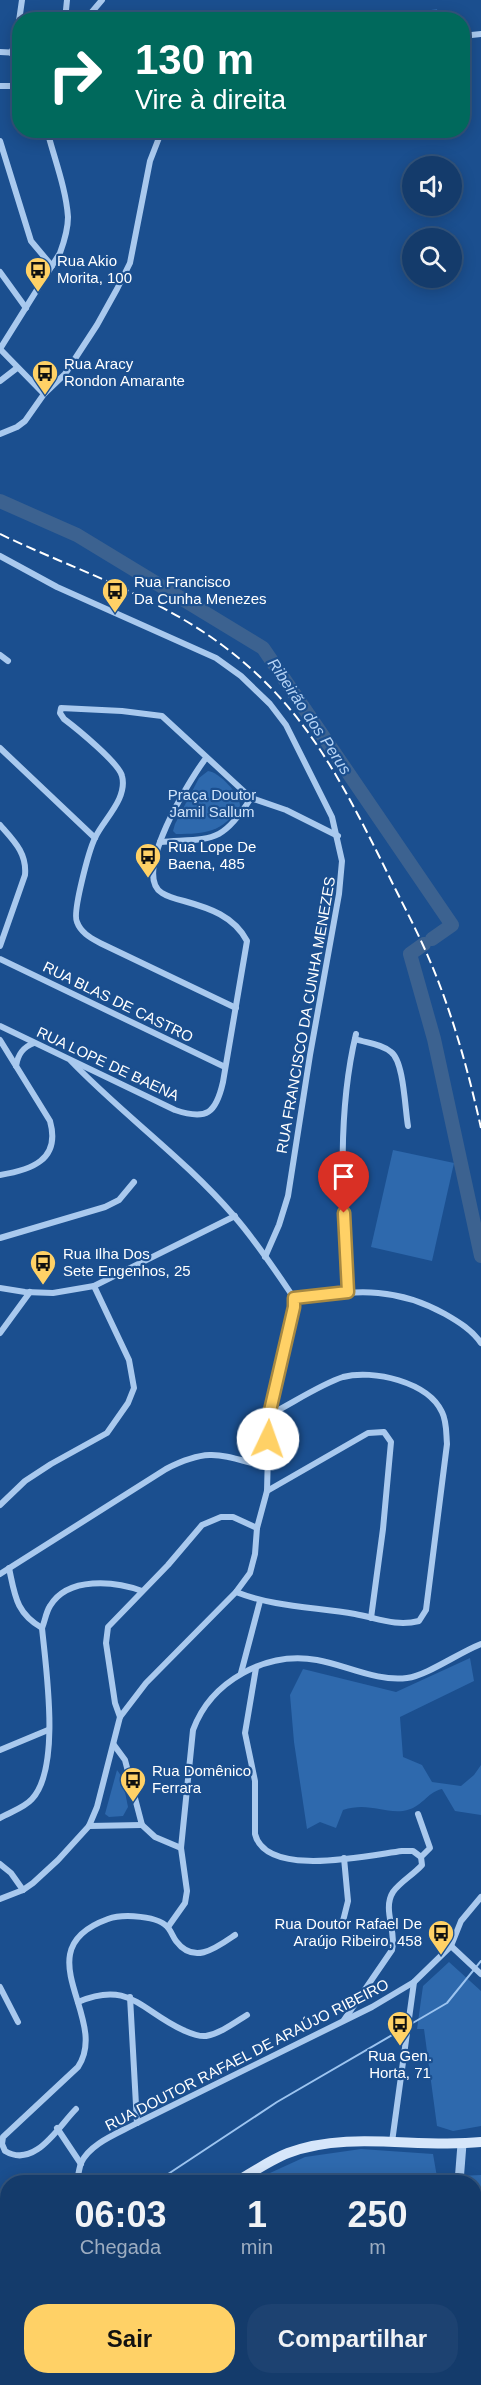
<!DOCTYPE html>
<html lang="pt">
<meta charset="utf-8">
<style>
:root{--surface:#143b6b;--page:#1d4271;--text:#f1f3f6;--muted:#9dadc1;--line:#33557e;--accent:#ffd166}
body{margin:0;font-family:Helvetica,sans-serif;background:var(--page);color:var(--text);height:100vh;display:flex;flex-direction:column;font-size:22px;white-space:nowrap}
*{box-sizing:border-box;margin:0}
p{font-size:20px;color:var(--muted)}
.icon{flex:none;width:33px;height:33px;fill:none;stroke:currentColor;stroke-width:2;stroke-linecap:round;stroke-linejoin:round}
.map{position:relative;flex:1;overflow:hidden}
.sheet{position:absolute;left:0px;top:2175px;width:482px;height:210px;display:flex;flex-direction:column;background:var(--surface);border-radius:24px 24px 0 0;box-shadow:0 3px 15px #0003,0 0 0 2px var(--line)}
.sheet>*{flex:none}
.guide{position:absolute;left:12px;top:12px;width:458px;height:126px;border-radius:24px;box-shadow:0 3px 15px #0003,0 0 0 2px var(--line);background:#00695c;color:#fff;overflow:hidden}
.buttons{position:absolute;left:402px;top:156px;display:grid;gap:12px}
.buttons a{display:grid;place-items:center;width:60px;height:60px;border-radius:50%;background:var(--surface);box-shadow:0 3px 15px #0003,0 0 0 2px var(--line);font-size:30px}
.pin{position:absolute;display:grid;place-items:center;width:51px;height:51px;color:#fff;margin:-62px -26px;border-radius:50% 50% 50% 0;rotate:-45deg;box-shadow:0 0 6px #0007}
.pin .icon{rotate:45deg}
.me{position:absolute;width:66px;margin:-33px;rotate:3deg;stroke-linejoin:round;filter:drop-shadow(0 0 4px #0008)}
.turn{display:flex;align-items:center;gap:21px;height:126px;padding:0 24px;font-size:27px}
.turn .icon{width:78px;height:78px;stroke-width:2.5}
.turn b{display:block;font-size:42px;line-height:51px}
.eta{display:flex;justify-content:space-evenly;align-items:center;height:102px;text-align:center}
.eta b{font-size:36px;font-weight:800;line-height:42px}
.cta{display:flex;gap:12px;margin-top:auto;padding:12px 24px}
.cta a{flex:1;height:69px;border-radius:24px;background:var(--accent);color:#111;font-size:24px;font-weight:800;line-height:69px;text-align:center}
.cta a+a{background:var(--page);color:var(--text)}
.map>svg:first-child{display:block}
.green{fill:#2e69ad}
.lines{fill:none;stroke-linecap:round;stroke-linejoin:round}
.stream{stroke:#9cc4f0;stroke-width:2}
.river{stroke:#3c6290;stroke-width:14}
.minor{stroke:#a9c9ee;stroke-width:6}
.tertiary{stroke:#a9c9ee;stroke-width:9}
.secondary{stroke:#d6e6fa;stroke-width:10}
.rail{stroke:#fff;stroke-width:2;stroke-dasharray:10 4.5;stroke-linecap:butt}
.route-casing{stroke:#a68842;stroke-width:15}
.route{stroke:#ffd166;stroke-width:10}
.labels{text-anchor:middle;stroke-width:4.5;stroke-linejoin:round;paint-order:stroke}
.poi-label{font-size:15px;fill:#fff;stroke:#1b4f8f;text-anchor:start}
.park-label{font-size:15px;fill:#cfe3fa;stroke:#1b4f8f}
.street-label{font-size:15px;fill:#fff;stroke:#1b4f8f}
.water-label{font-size:16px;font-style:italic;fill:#b5d3f5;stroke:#1b4f8f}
</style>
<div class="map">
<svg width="481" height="2385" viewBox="0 0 481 2385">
<rect width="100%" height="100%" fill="#1b4f8f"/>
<g class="green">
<path d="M437,9l2,10h-19l-1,-7z"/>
<path d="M208,771c11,1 32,23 32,35 -17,26 -34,28 -64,28l-3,-3 2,-7 24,-46z"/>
<path d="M393,1150l61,13 -22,98 -61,-14z"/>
<path d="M470,1658l4,23 -74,36 3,40 19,8 10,17 29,4 13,-11 7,-10v50l-26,-4 -13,-22c-17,4 -19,19 -39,22 -22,2 -35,-9 -60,-1l-7,18 -16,-6 -13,7 -13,-87 -4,-47 13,-26 93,23z"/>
<path d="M117,1770l5,7 6,30 -5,9 -14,1 -4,-3z"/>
<path d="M449,1962l32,29v135l-28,5 -16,-5 -13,-97h-7l6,-43z"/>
<path d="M361,2149l72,5 4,23 44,-2v59h-7v-52h-224l55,-25z"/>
</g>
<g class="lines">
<g class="stream">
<path d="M411,2024l36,-21 34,-42"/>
<path d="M156,2182l121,-80 129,-75"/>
</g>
<g class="river">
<path d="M0,501l77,34 186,113 189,277 -20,14"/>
<path d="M424,944l-14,10 24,85 47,217"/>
</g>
<g class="minor">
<path d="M65,20l2,-20"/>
<path d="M85,20l17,-20"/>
<path d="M462,36l19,-2"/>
<path d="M0,52l20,1"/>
<path d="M11,53l5,-11 6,-42"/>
<path d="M0,86h20"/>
<path d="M0,141l31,100 21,25"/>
<path d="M0,272l26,36"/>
<path d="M0,349l60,-96c4,-11 8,-24 8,-36 -2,-29 -14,-59 -21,-87"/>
<path d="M0,349l44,45"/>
<path d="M0,381l17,-13"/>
<path d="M0,434l17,-7 8,-6 19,-27 21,-20 32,-49 20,-36 13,-26 20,-102 12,-31"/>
<path d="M0,556l57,31 159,71 25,18 29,28 16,21 46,92 10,44 -3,33 -29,161 -22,141 -9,29 -14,32"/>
<path d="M0,655l8,6"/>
<path d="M0,748l95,90"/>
<path d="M0,825c14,16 27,28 25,50l-25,71"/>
<path d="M160,842c52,-4 61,3 91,-44"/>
<path d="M0,959l225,108"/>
<path d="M236,1008l-136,-65c-9,-5 -19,-10 -23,-21 -5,-9 12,-72 18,-84 8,-18 33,-39 27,-62 -3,-13 -46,-48 -58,-57l-4,-6 1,-5 61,3 40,5 89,82 35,12 52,26"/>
<path d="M0,1026l175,84c32,11 41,3 48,-28l24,-141c-13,-25 -38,-33 -63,-40 -8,-2 -16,-4 -22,-8 -31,-19 28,-114 44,-135"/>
<path d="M355,1039c12,4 27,5 36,13 13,9 14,58 17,74"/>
<path d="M0,1040l50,81c11,39 -19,49 -50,54"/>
<path d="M71,1061c52,54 114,98 163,155 22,25 41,54 60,82"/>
<path d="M16,1066c2,-12 7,-19 18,-23"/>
<path d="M0,1238l105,-31 14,-7 15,-18"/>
<path d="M0,1288l25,4 28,1 41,-7 141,-70"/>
<path d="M348,1292c-5,-85 -12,-175 8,-258"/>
<path d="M294,1298c59,-6 97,-14 151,16 14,8 27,16 36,29"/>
<path d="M0,1333l30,-41"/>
<path d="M267,1491l101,-58 16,-1 7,10 -8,87 -12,89"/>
<path d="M0,1505l25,-24 26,-17 56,-31 21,-30 6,-15 -5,-28 -35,-74"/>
<path d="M0,1574l166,-105c45,-23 56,-13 101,-2"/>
<path d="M236,1592c38,15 79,15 119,22 22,4 41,13 64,7l7,-11 21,-166c-1,-11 0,-22 -5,-32 -14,-30 -69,-43 -99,-35 -22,7 -52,27 -74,38"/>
<path d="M42,1628c3,-7 4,-16 8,-22 18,-30 65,-25 92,-15"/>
<path d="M256,1668l-11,65 10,48v53c11,45 115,21 147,17h11l8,6"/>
<path d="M241,1673l19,-72"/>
<path d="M120,1717l-5,-14 -9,-60 2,-16 60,-62 34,-40 19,-8h12l24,11"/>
<path d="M114,1745l11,15 17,65 13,12 26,11"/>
<path d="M0,1750l48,-20"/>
<path d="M0,1818c10,-6 24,-10 32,-19 29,-31 14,-130 10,-171 -26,-15 -27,-32 -33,-60"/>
<path d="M89,1826l53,-1"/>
<path d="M0,1864l11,9 12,17"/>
<path d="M0,1899l23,-9 10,-7 25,-23 31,-34 8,-19 23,-90 26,-34 90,-91 14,-19 5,-19 2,-26 10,-37 2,-76 25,-108v-9"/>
<path d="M342,1925l6,-24 -4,-43"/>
<path d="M168,1927l17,-24 2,-12 -6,-43 12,-118c18,-49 73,-79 124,-70 29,5 60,22 90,18 21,-3 51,-25 74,-34"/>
<path d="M451,1946l30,28"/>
<path d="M0,1987l18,35"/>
<path d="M130,1997l7,126"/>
<path d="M78,2002c52,-22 63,9 105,28 7,3 15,7 23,6 15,-3 28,-13 41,-21"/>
<path d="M344,2020l48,-70c5,-18 -10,-41 1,-58 7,-10 20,-17 29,-27l-1,-8 9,-9 -12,-34"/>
<path d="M76,2109c-18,18 -41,60 -71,42l-3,-7 1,-7 75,-70c33,-49 -56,-117 30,-148 14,-5 52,-4 61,10 3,4 4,8 7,12 18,24 40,7 59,-6"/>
<path d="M57,2128l24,36"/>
<path d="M392,2142l22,-160"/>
<path d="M77,2182c1,-6 2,-13 4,-19 9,-20 38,-30 56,-40l235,-116 42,-25 37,-36 10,-25 20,-24"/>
<path d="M474,2352l7,-1"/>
<path d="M29,2385l3,-7"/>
<path d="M168,2385v-7"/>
<path d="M211,2385l1,-7"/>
<path d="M288,2385l1,-7"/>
<path d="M366,2385l1,-7"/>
</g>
<g class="tertiary">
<path d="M459,2182l3,-38"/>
<path d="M442,2385v-7"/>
</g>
<g class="secondary">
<path d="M236,2182c17,-10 34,-22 52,-29 61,-23 130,-4 193,-11"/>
<path d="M0,2226l8,1"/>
</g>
<path class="rail" d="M0,534c75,36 155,61 222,111 81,60 118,133 162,221 12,25 26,51 38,77 27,58 45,122 59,185"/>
</g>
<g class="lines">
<g class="route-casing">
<path id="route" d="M268,1439l1,-24 25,-108v-9l54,-6 -4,-79"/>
</g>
<use href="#route" class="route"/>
</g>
<defs>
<g id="bus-pin" transform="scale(1.35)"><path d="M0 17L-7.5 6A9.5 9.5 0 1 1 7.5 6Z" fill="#ffd166" stroke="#1b4f8f"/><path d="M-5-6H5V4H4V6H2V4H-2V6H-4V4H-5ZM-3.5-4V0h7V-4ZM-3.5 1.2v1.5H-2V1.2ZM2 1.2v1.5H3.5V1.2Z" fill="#111"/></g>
</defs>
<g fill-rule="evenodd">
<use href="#bus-pin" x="38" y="270"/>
<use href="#bus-pin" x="45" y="373"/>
<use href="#bus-pin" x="115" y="591"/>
<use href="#bus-pin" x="148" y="856"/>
<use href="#bus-pin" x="43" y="1263"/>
<use href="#bus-pin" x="133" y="1780"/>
<use href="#bus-pin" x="441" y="1933"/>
<use href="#bus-pin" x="400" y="2024"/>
</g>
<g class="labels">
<g class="poi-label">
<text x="57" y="266">Rua Akio<tspan x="57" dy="17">Morita, 100</tspan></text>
<text x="64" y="369">Rua Aracy<tspan x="64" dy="17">Rondon Amarante</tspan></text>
<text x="134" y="587">Rua Francisco<tspan x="134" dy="17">Da Cunha Menezes</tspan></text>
<text x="168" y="852">Rua Lope De<tspan x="168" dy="17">Baena, 485</tspan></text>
<text x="63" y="1259">Rua Ilha Dos<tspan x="63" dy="17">Sete Engenhos, 25</tspan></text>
<text x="152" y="1776">Rua Domênico<tspan x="152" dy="17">Ferrara</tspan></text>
<text x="422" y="1929" text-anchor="end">Rua Doutor Rafael De<tspan x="422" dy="17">Araújo Ribeiro, 458</tspan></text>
<text x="400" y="2061" text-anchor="middle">Rua Gen.<tspan x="400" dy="17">Horta, 71</tspan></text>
</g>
<g class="park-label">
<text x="212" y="800">Praça Doutor<tspan x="212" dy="17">Jamil Sallum</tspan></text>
</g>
<g class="street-label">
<text transform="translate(118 1002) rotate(26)" y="5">RUA BLAS DE CASTRO</text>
<text transform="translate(306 1015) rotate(-80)" y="5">RUA FRANCISCO DA CUNHA MENEZES</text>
<text transform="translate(108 1064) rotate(25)" y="5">RUA LOPE DE BAENA</text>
<text transform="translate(247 2055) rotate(-27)" y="5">RUA DOUTOR RAFAEL DE ARAÚJO RIBEIRO</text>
</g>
<g class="water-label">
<text transform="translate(310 716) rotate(56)" y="6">Ribeirão dos Perus</text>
</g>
</g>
</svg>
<div class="buttons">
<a><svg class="icon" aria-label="sound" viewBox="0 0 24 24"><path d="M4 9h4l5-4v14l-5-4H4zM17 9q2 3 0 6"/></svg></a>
<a><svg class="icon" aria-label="search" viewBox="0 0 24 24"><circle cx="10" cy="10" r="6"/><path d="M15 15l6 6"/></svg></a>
</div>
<div class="pin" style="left:344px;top:1213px;background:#d93025"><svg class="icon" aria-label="arrive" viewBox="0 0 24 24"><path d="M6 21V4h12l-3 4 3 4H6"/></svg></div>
<svg class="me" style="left:268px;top:1439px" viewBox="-20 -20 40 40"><circle r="19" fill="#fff"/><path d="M0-13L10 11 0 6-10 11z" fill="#ffd166"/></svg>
<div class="guide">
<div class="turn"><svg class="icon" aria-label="right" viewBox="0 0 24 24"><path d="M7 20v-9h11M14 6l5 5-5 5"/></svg><div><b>130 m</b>Vire à direita</div></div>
</div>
<section class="sheet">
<div class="eta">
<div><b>06:03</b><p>Chegada</p></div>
<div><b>1</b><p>min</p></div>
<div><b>250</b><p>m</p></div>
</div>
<div class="cta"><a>Sair</a><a>Compartilhar</a></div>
</section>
</div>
